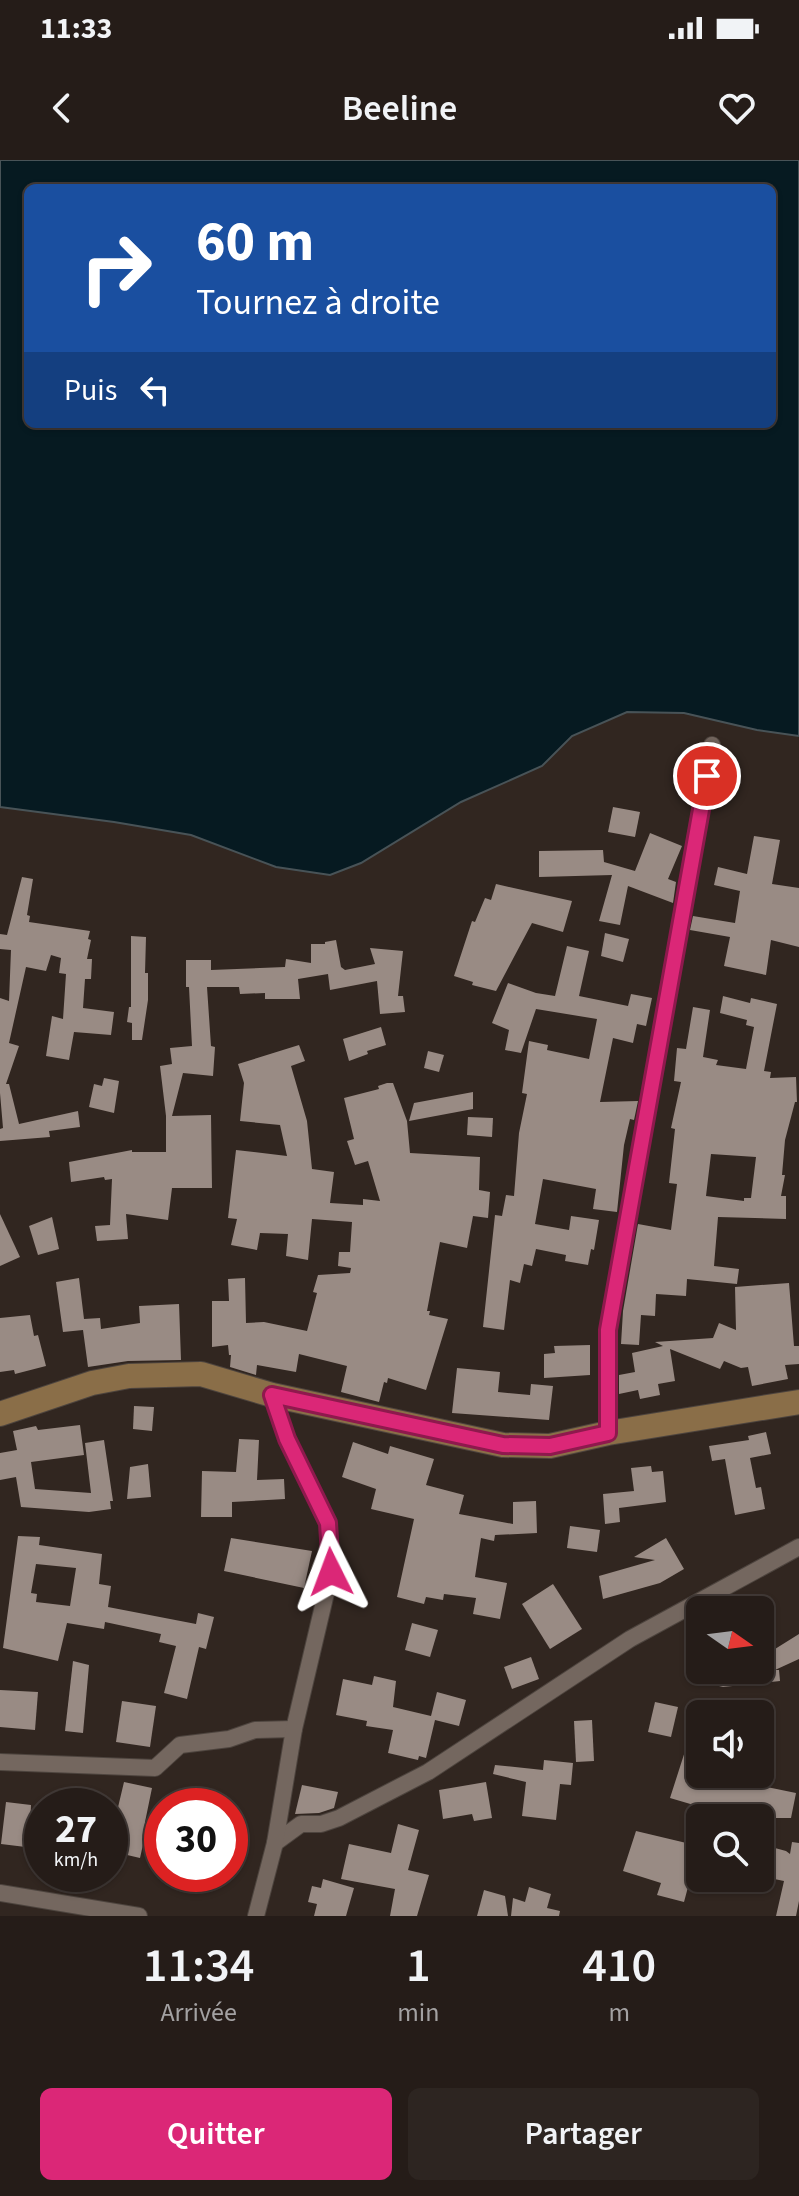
<!DOCTYPE html>
<html lang="fr">
<meta charset="utf-8">
<style>
:root{--surface:#251c18;--page:#2d2521;--text:#f1f3f6;--muted:#a3a1a2;--line:#423a37;--accent:#db2777}
body{margin:0;font-family:"Source Sans 3",sans-serif;background:var(--page);color:var(--text);height:100vh;display:flex;flex-direction:column;font-size:30px;white-space:nowrap}
*{box-sizing:border-box;margin:0}
p{font-size:26px;color:var(--muted)}
.icon{flex:none;width:44px;height:44px;fill:none;stroke:currentColor;stroke-width:2;stroke-linecap:round;stroke-linejoin:round}
.map{position:relative;height:1756px;overflow:hidden}
.sheet{display:flex;flex-direction:column;background:var(--surface);flex:1}
.sheet>*{flex:none}
.banner{position:absolute;left:24px;top:24px;width:752px;height:244px;border-radius:12px;box-shadow:0 2px 6px #0004,0 0 0 2px var(--line);background:#1a4fa0;color:#fff;overflow:hidden}
.needle{width:52px;rotate:104deg}
.fabs{position:absolute;left:686px;top:1436px;display:grid;gap:16px}
.fabs a{display:grid;place-items:center;width:88px;height:88px;border-radius:12px;background:var(--surface);box-shadow:0 2px 6px #0004,0 0 0 2px var(--line);font-size:40px}
.speed{position:absolute;left:24px;top:1628px;display:flex;gap:16px;font-size:40px;font-weight:700;text-align:center}
.speed>*{display:grid;place-content:center;width:104px;height:104px;border-radius:50%;background:var(--surface);box-shadow:0 2px 6px #0004,0 0 0 2px var(--line);line-height:1}
.speed small{font-size:20px;font-weight:400}
.speed .limit{border:12px solid #d22;background:#fff;color:#111}
.pin{position:absolute;display:grid;place-items:center;width:68px;height:68px;color:#fff;margin:-34px;border:4px solid #fff;border-radius:50%;box-shadow:0 2px 8px #0007}
.me{position:absolute;width:88px;margin:-44px;rotate:357deg;stroke-linejoin:round;filter:drop-shadow(0 0 6px #0008)}
.turn{display:flex;align-items:center;gap:28px;height:168px;padding:0 40px;font-size:36px}
.turn .icon{width:104px;height:104px;stroke-width:2.5}
.turn b{display:block;font-size:56px;line-height:68px}
.then{display:flex;align-items:center;height:76px;padding:0 40px;background:#0003;gap:16px;font-size:30px}
.eta{display:flex;justify-content:space-evenly;align-items:center;height:136px;text-align:center}
.eta b{font-size:48px;font-weight:600;line-height:56px}
.action{display:flex;gap:16px;margin-top:auto;padding:16px 40px}
.action a{flex:1;height:92px;border-radius:12px;background:var(--accent);color:#fff;font-size:32px;font-weight:600;line-height:92px;text-align:center}
.action a+a{background:var(--page);color:var(--text)}
.status{display:flex;justify-content:space-between;align-items:center;height:56px;padding:0 40px;background:var(--surface);direction:ltr}
.status svg{height:22px;fill:currentColor}
header{display:flex;justify-content:space-between;align-items:center;height:104px;padding:0 40px;background:var(--surface);font-size:36px;font-weight:600}
.map>svg:first-child{display:block}
.water{fill:#061a21;stroke:#485357;stroke-width:2;fill-rule:evenodd}
.building{fill:#998b84;fill-rule:evenodd}
.lines{fill:none;stroke-linecap:round;stroke-linejoin:round}
.street-casing{stroke:#4d443e;stroke-width:18}
.secondary-casing{stroke:#4d443e;stroke-width:26}
.street{stroke:#74675f;stroke-width:16}
.secondary{stroke:#8a6e48;stroke-width:24}
.route-casing{stroke:#8e194d;stroke-width:20}
.route{stroke:#db2777;stroke-width:14}
</style>
<div class="status"><b>11:33</b><svg viewBox="0 0 49 12"><path d="M0 12V9h3v3zM5 12V6h3v6zM10 12V3h3v9zM15 12V0h3v12zM26 1h20v11H26zM47 4h2v5h-2z"/></svg></div>
<header><svg class="icon" aria-label="back" viewBox="0 0 24 24"><path d="M15 5l-7 7 7 7"/></svg>Beeline<svg class="icon" aria-label="heart" viewBox="0 0 24 24"><path d="M12 20l-8-8c-3-5 5-10 8-4 3-6 11-1 8 4z"/></svg></header>
<div class="map">
<svg width="799" height="1756" viewBox="0 0 799 1756">
<rect width="100%" height="100%" fill="#312620"/>
<path class="water" d="M0,0h799v576l-42,-6 -73,-17 -57,-1 -55,24 -30,30 -81,36 -100,61 -31,12 -54,-8 -85,-32 -77,-13 -114,-15zM28,28h744v236h-744z"/>
<g class="building">
<path d="M613,647l27,5 -5,25 -27,-5z"/>
<path d="M650,673l32,13 -14,33 8,3 -3,21 -45,-17 -8,39 -21,-4 13,-46 -73,2v-26l64,-1 1,12 31,9z"/>
<path d="M754,676l26,4 -8,44 27,4v59l-28,-7 -5,35 -42,-9 6,-29 -40,-7 3,-14 42,7 5,-32 -26,-6 4,-18 29,7z"/>
<path d="M22,717l11,2 -6,36 3,1 -1,6 61,9 -2,8 3,1 -4,19h5l-1,20h-6l-2,29 31,4 -3,23 -37,-3 -5,28 -23,-4 6,-40 11,3 3,-45 -7,-1 2,-15 -10,-3 -5,16 -20,-4 -17,76 10,3 -13,38h3l10,40 59,-13 2,16 -31,4 1,6 -50,4v-12l3,-1 -3,-35v-95l9,3 2,-51 -11,-1v-15l7,1z"/>
<path d="M496,724l76,17 -9,31 -31,-9 -36,68 -24,-6 1,-3 -19,-6 18,-55 3,1 10,-24 6,2z"/>
<path d="M605,773l24,6 -6,23 -22,-6z"/>
<path d="M131,776l15,1 -1,36h3v27l-6,40h-10v-17l-5,-1 2,-15h2z"/>
<path d="M336,780l5,27 4,3 30,-6 -5,-16 33,3 -5,45h5l2,16 -25,2 -3,-33 -47,9 -2,-16 -30,5 2,20h-35v-6l-25,1 -1,-7h-32l4,59 4,1 -2,29 -30,-3 -11,43 39,-1 1,73h-40l-4,32 -42,-6 2,25 -31,2 -2,-15 15,-1 2,-46 -7,1 -1,-3 -33,5 -2,-20 63,-12v2h34v-36l-6,-50 12,-2 -2,-16 22,-2 -3,-59h-3v-27h25v10l74,-3 1,-8 25,4v-19h14v-2z"/>
<path d="M567,786l22,5 -10,45 49,10 3,-12 21,4 -6,28 -9,-2 -4,19 -20,-5 -13,64 38,-1 -4,19 -4,-1 -6,26 -7,67 -24,-3 3,-20 -53,-10 -8,45 34,6 2,-14 28,4 -5,30 -3,-1 -3,16 -23,-4 1,-6 -30,-6 -4,17 -8,-2 -4,19 -10,-3 -6,50 -21,-3 12,-112 7,1 4,-21 8,1 5,-63 8,-39 -5,-1 7,-52 19,4 -1,5 42,9 8,-40 -61,-10 -15,44 -16,-3 4,-20 -17,-7 16,-40 28,10 19,3z"/>
<path d="M723,836l27,7 1,-5 26,6 -13,67 7,1 -1,6 26,-1 1,25h-2l-10,38 -3,35h3l-4,21h5v23l-68,-2 -4,49 25,3 -2,15 -50,-5 -1,17 -30,-2 -1,22 -14,-1 -2,30 -18,-1 2,-33 15,-87 33,6 6,-46 -8,-1 6,-54 -4,-1 10,-46 -7,-1 3,-33 9,1 7,-42 17,3 -7,47 15,3 -2,5 30,4 8,-42 -8,-2 1,-5 -27,-7zM711,994l45,3 -5,41h-7v3l-38,-5z"/>
<path d="M381,867l5,18 -19,6 1,3 -19,7 -6,-22z"/>
<path d="M299,885l6,16 -14,5 16,55 5,48 22,3 -4,31 33,2v-6l17,2 -12,-40 -13,4 -8,-24 7,-2 -10,-41 35,-9 -1,-3 9,-3h6l14,38 3,32 70,4 -1,33 11,2 -2,26 -15,-2 -6,32 -27,-6 -13,69h3l-1,4 19,4 -22,71 -38,-12 -1,5 -3,-1 -5,20 -38,-10 6,-26 -48,-12 -3,18 -39,-7 -1,10 -26,-8 1,-12h-2l-1,-10 -16,2v-46h17l-1,-22 17,-1 1,45 18,-1 43,9 10,-38 -4,-1 5,-17 32,-2 1,-5 -13,-2 1,-14h11l2,-30 -40,-3 -4,41 -22,-4 2,-22 -28,-1 -3,17 -26,-5 6,-26 -9,-1 8,-68 51,6 -7,-31 -40,-4 4,-38 -6,-19z"/>
<path d="M428,891l16,4 -5,17 -15,-4z"/>
<path d="M104,918l15,3 -5,32 -25,-6 5,-23 8,2z"/>
<path d="M473,932v17l-64,12 5,-18z"/>
<path d="M468,957l25,1 -1,19 -25,-2z"/>
<path d="M0,1054l20,43 -20,9z"/>
<path d="M52,1057l7,32 -21,6 -9,-29z"/>
<path d="M79,1118l5,41 16,-1 1,11 39,-6 -1,-17 40,-2 2,56 -53,1 -40,6 -5,-37 -20,2 -7,-50z"/>
<path d="M789,1123l5,63h5v18l-14,1 3,14 -36,7 -4,-19 -7,1 -17,-7 -4,8 -50,-20 5,32 -17,3 2,11 -20,4 -2,-9 -19,4v-19l16,-3 -3,-19 31,-7 -8,-4 58,-4 6,-15 17,7 -1,-43z"/>
<path d="M30,1155l4,21 4,-1 8,31 -31,8 -1,-4 -14,2v-54z"/>
<path d="M590,1185v30l-46,3v-24l11,-1 -1,-7z"/>
<path d="M457,1208l43,4 -2,20 32,3 1,-11 22,2 -4,34 -97,-7z"/>
<path d="M134,1246l20,1 -2,24 -19,-2z"/>
<path d="M80,1265l4,30 -53,7 4,27 56,4 -6,-50 19,-3 9,61h-3l1,8 -22,3 -68,-5 -5,-30 -16,3v-27l17,-3 -4,-19 23,-5 2,4z"/>
<path d="M766,1272l5,22 -21,4 6,30 5,-1 4,22 -30,6 -10,-56 -13,2 -3,-15 40,-6 -1,-4z"/>
<path d="M239,1279l20,1 -2,40 27,-1 1,20 -53,3v15h-31l1,-46 34,1z"/>
<path d="M353,1282l35,12 2,-8 44,13 -8,26 38,10 -5,19 54,10v-22l23,-1 1,32 -42,2 -1,6 -13,-3 -6,39 32,6 -7,36 -27,-5 3,-16 -32,-4 -1,6 -17,-3 -2,7 -27,-7 17,-78 -43,-10 5,-20 -34,-12z"/>
<path d="M148,1304l3,33 -24,2 3,-32z"/>
<path d="M651,1306l1,6 11,-1 3,31 -47,6 1,14 -15,2 -2,-30 31,-3 -3,-23z"/>
<path d="M570,1366l30,4 -3,22 -30,-4z"/>
<path d="M18,1376l22,1 -1,8 63,9 -3,30 12,2 -3,21 88,17 2,-11 16,4 -8,32 -7,-2 -12,52 -23,-6 12,-47 -17,-4 2,-8 -56,-12 -1,7 -37,-6 -9,38 -55,-13zM36,1404l40,4 -6,38 -34,-4 1,-8 -6,-1z"/>
<path d="M231,1378l81,13 -8,37 -80,-17z"/>
<path d="M666,1378l18,31 -24,14 -57,16 -4,-23 56,-16 -21,-3z"/>
<path d="M553,1424l29,45 -32,20 -28,-45z"/>
<path d="M412,1463l26,7 -8,27 -25,-7z"/>
<path d="M799,1474v25l-24,11h4l1,11 -57,6 -16,-4 3,-13h65l-8,-16z"/>
<path d="M531,1497l8,22 -27,10 -8,-22z"/>
<path d="M73,1501l16,4 -6,68 -18,-2z"/>
<path d="M374,1516l22,5 -3,26 38,9 6,-24 29,8 -7,26 -24,-6 -9,38 -7,-2 -1,4 -30,-7 5,-23 -27,-4 1,-5 -31,-6 7,-36 29,6z"/>
<path d="M0,1530l38,2 -3,38 -35,-3z"/>
<path d="M122,1541l34,5 -6,41 -34,-5z"/>
<path d="M655,1542l23,5 -7,30 -23,-5z"/>
<path d="M592,1560l2,41 -18,1 -2,-41z"/>
<path d="M687,1585l13,5v24h60l-3,11 39,8 -5,25h-89l2,-10 -34,-10z"/>
<path d="M544,1600l29,3 -2,22 -11,-1 -4,36 -34,-4 4,-34 -33,-8 2,-9 48,5z"/>
<path d="M124,1622l28,6 -7,34h3l-8,36 -30,-7v-10z"/>
<path d="M486,1622l6,36 -18,3 -2,-7 -29,5 -4,-29z"/>
<path d="M302,1625l36,7 -4,16 -15,5 -24,1z"/>
<path d="M6,1642l25,3 -1,23 12,1v20l-41,-5z"/>
<path d="M398,1664l21,6 -11,40 21,5 -12,41h-27l5,-27 -54,-10 8,-35 42,9z"/>
<path d="M636,1671l63,15 -15,56 -27,-7 4,-12 -38,-12z"/>
<path d="M792,1682l7,1v58l-3,15h-20l8,-35 -24,-5v-32l26,7 4,3z"/>
<path d="M323,1719l31,9 -8,28h-32l3,-12 -9,-2 4,-16 9,2z"/>
<path d="M529,1727l22,7 -4,14 13,3 -1,5h-48l2,-18 12,4z"/>
<path d="M484,1730l21,6 3,20h-31z"/>
</g>
<g class="lines">
<g class="street-casing">
<g id="street">
<path d="M608,1273v-103l104,-585"/>
<path d="M0,1602l155,6 25,-23 49,-6 26,-9 39,-1"/>
<path d="M275,1683l26,-19h20l18,-6 89,-46 202,-133 169,-92"/>
<path d="M0,1733l139,23"/>
<path d="M256,1756l19,-73 19,-114 37,-157 -3,-49 -41,-84 -15,-44"/>
</g>
</g>
<g class="secondary-casing">
<path id="secondary" d="M0,1254l92,-31 37,-7 72,-2 71,21 231,50 47,1 58,-13 191,-31"/>
</g>
<use href="#street" class="street"/>
<use href="#secondary" class="secondary"/>
</g>
<g class="lines">
<g class="route-casing">
<path id="route" d="M331,1412l-3,-49 -41,-84 -15,-44 231,50 47,1 58,-13v-103l99,-554"/>
</g>
<use href="#route" class="route"/>
</g>
</svg>
<div class="fabs">
<a><svg class="needle" viewBox="-14 -14 28 28"><path d="M0-13l5 13h-10z" fill="#e53935"/><path d="M0 13l5-13h-10z" fill="#a3a1a2"/></svg></a>
<a><svg class="icon" aria-label="sound" viewBox="0 0 24 24"><path d="M4 9h4l5-4v14l-5-4H4zM17 9q2 3 0 6"/></svg></a>
<a><svg class="icon" aria-label="search" viewBox="0 0 24 24"><circle cx="10" cy="10" r="6"/><path d="M15 15l6 6"/></svg></a>
</div>
<div class="speed"><div>27<small>km/h</small></div><div class="limit">30</div></div>
<div class="pin" style="left:707px;top:616px;background:#d93025"><svg class="icon" aria-label="arrive" viewBox="0 0 24 24"><path d="M6 21V4h12l-3 4 3 4H6"/></svg></div>
<svg class="me" style="left:331px;top:1412px" viewBox="-20 -20 40 40"><path d="M0-17L14 15 0 8-14 15z" fill="#db2777" stroke="#fff" stroke-width="4"/></svg>
<div class="banner">
<div class="turn"><svg class="icon" aria-label="right" viewBox="0 0 24 24"><path d="M7 20v-9h11M14 6l5 5-5 5"/></svg><div><b>60 m</b>Tournez à droite</div></div>
<div class="then">Puis<svg class="icon" aria-label="left" viewBox="0 0 24 24"><path d="M17 20v-9H6M10 6l-5 5 5 5"/></svg></div>
</div>
</div>
<section class="sheet">
<div class="eta">
<div><b>11:34</b><p>Arrivée</p></div>
<div><b>1</b><p>min</p></div>
<div><b>410</b><p>m</p></div>
</div>
<div class="action"><a>Quitter</a><a>Partager</a></div>
</section>
